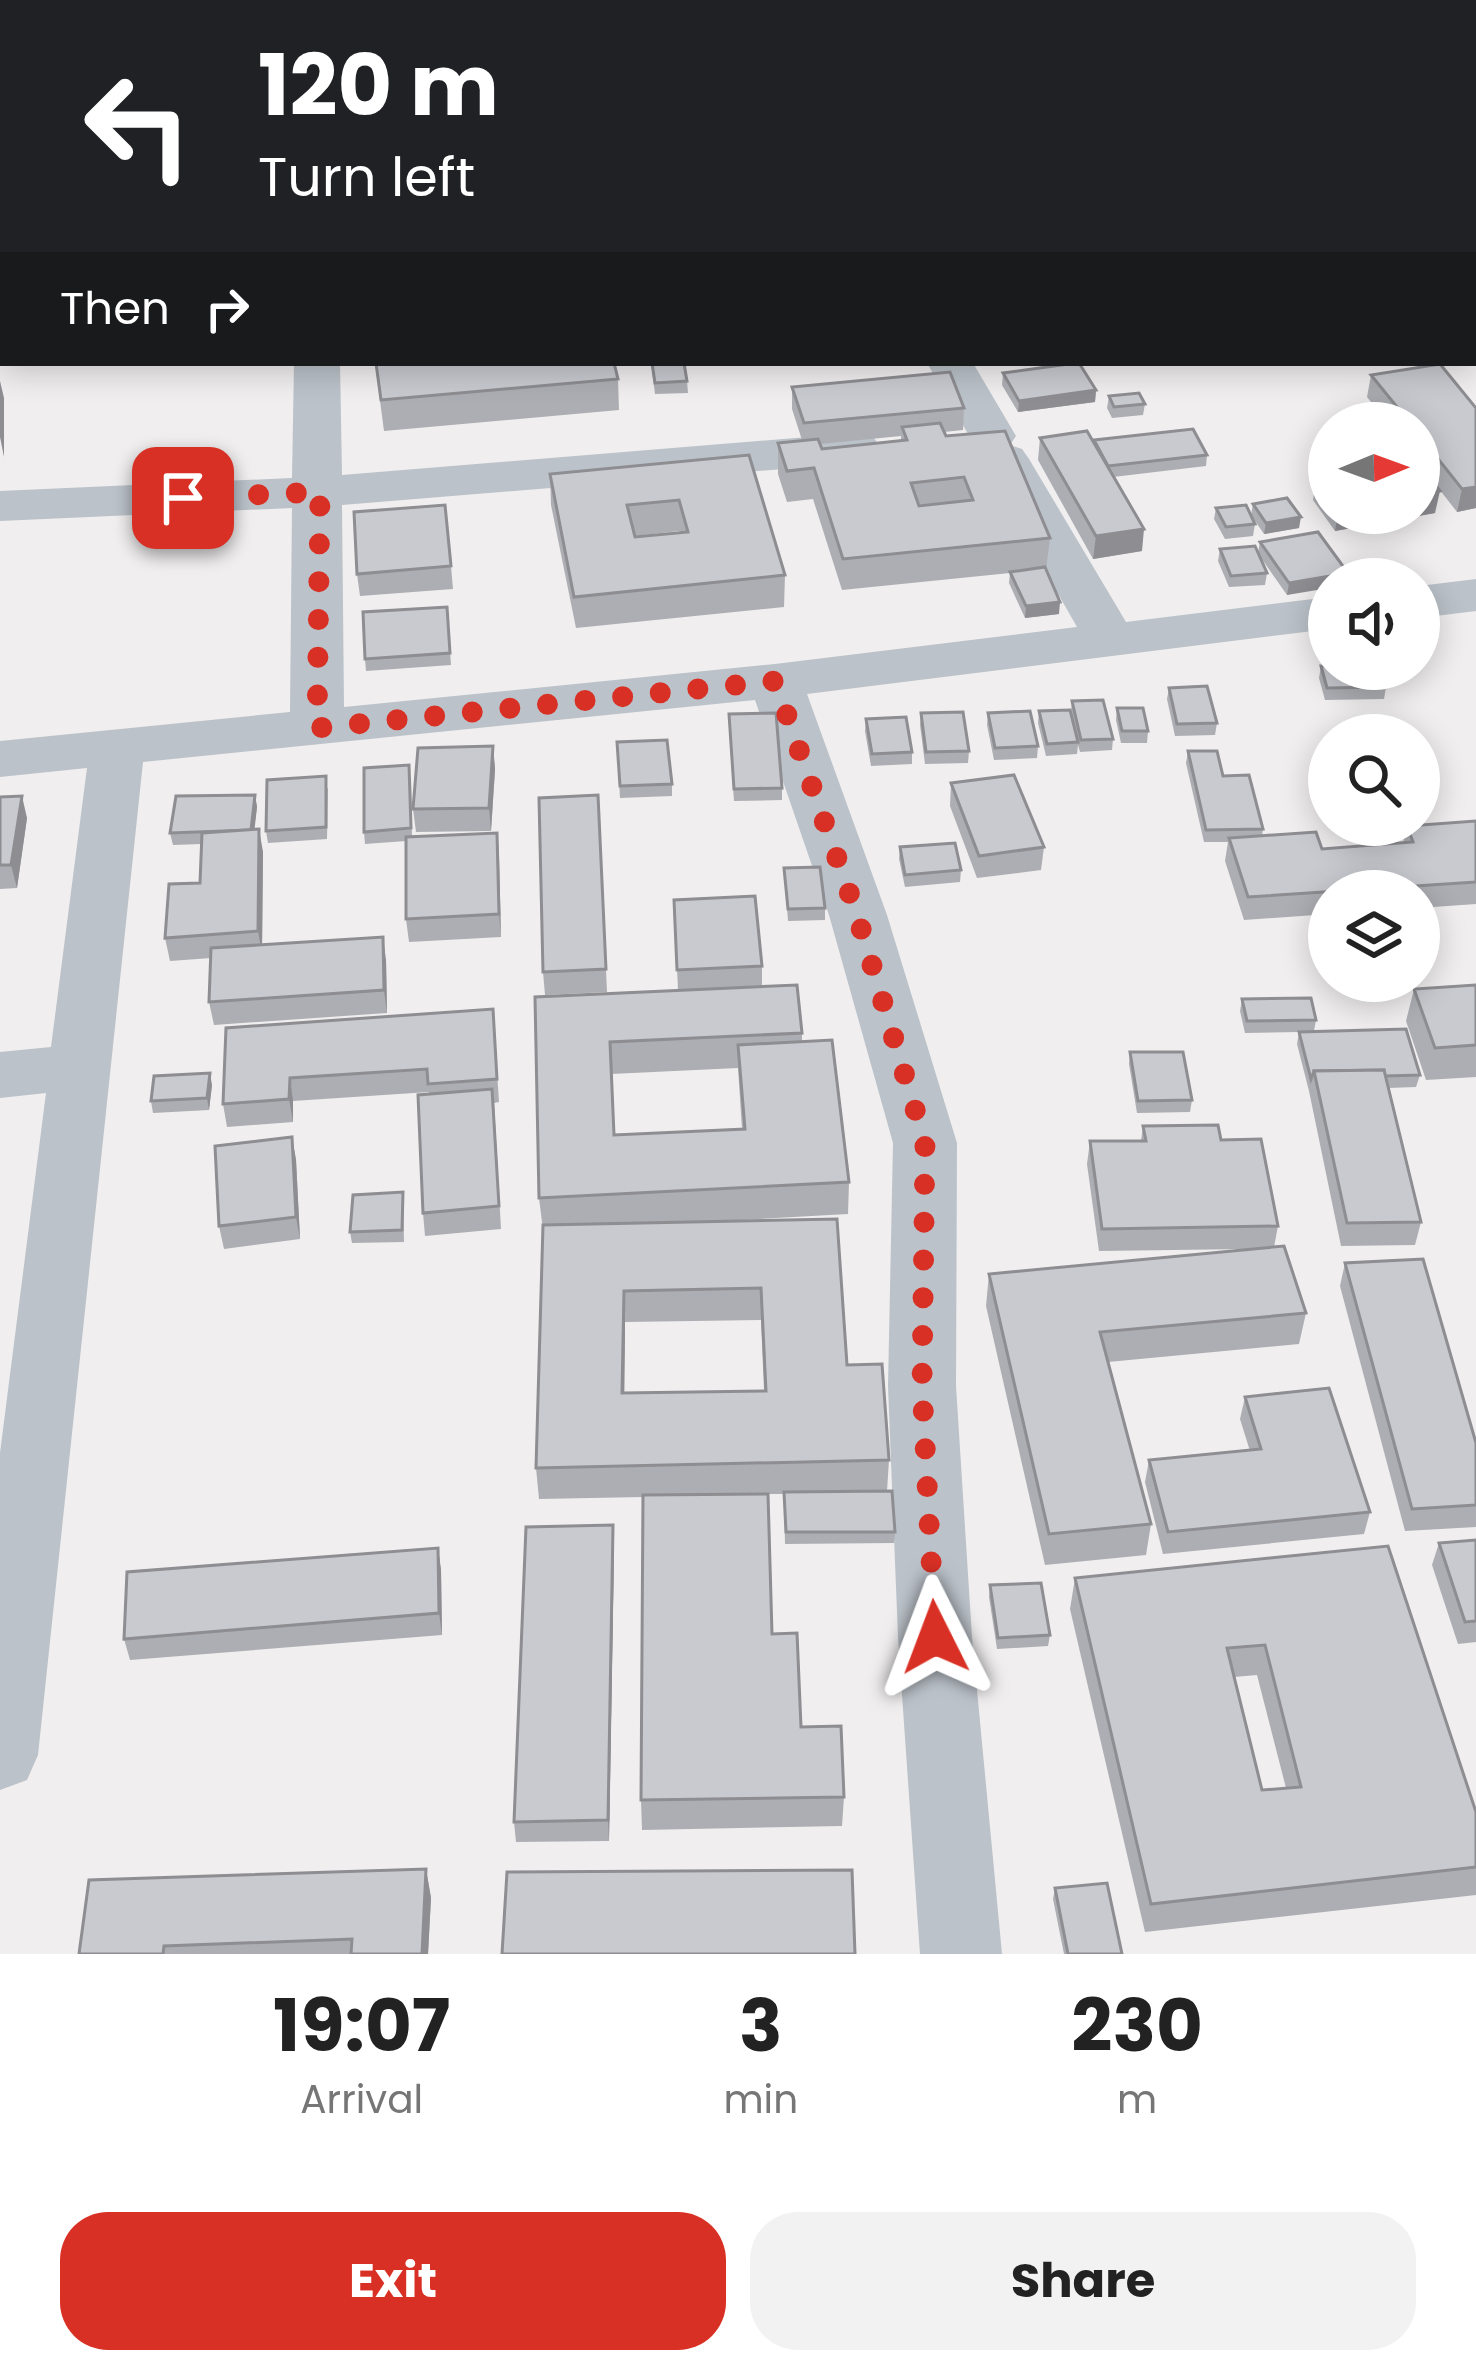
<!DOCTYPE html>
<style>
:root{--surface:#fff;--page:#f2f2f2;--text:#222;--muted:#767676;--accent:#d93025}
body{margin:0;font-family:Poppins,sans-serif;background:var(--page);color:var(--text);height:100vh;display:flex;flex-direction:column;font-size:45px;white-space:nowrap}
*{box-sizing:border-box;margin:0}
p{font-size:39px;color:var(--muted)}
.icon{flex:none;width:66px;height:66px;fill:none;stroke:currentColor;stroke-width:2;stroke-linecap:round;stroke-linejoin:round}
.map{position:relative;height:1954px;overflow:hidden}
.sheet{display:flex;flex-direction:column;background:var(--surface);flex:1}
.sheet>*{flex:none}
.hud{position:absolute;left:0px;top:0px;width:1476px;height:366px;box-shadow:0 6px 30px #0003;background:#202124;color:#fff;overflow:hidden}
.needle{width:78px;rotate:89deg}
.controls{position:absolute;left:1308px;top:402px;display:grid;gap:24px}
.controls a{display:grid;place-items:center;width:132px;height:132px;border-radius:50%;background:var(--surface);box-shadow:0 6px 30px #0003;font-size:60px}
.pin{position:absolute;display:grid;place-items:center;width:102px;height:102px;color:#fff;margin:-51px;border-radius:24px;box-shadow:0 6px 18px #0006}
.me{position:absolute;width:132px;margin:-66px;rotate:357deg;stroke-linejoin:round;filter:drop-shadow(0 0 9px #0008)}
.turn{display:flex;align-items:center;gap:42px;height:252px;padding:0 60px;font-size:54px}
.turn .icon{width:156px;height:156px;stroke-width:2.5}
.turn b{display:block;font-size:84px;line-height:102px}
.then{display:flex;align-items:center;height:114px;padding:0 60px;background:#0003;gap:24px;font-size:45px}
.eta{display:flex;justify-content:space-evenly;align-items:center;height:204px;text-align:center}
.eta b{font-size:72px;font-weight:700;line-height:84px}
.action{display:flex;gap:24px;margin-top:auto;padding:24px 60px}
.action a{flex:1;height:138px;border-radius:48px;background:var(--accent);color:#fff;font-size:48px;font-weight:700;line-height:138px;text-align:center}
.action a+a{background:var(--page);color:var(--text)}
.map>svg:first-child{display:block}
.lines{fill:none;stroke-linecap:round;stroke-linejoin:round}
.street{fill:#bbc2c9;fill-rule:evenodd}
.wall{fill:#adaeb3;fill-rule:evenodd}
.shaded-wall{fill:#8d8d92}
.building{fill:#c9cad0;stroke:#8d8d92;stroke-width:3;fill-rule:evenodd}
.route{stroke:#d93025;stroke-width:21;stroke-dasharray:0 37.8}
</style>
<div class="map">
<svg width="1476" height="1954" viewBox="0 0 1476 1954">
<rect width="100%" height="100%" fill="#f0eeee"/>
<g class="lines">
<g class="street">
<path d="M273,0h38l2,3h-40z"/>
<path d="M934,0h38l3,3h-40z"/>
<rect x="1473" y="105" width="3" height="24"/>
<rect x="0" y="178" width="3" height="26"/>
<path d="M294,363h46l2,112 515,-42 17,5 7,10 -7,10 -17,5 -515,42 2,202 431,-43 302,-37 -96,-168 6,-10 -12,-3 -48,-83h46l43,73 -6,9 12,4 7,10 97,163 203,-25v32l-522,65 80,221 70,228 -1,243 16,251 30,317h-82l-22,-317 -10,-251 5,-243 -64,-228 -74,-215 -612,62 -105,993 -11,25 -27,10v-337l46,-360 -46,5v-46l51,-5 36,-279 -87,9v-36l290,-29 2,-204 -292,13v-30l292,-13z"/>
<path d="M1476,579v32l-57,7v-32z"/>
</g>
</g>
<g class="wall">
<path d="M794,0h88v3h-87z"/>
<path d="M1476,53v44l-3,-3v-40z"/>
<path d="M1473,132h3v63l-3,1z"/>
<path d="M375,363h239l4,16 1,31 -235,21z"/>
<path d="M651,363l36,18 1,12 -33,1z"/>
<path d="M1003,373l93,17 -1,12 -77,10 -16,-27z"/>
<path d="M1371,375l105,33v100l-19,4 -38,-49v-40h-31l-21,-26z"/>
<path d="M792,387l172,21 -1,22 -19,2 2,4 104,102 -4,32 13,44 -34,4 -16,-35 1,-10 -168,17 -29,-91 -26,3 -9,-28v-31l24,-3 -10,-31zM901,436v5l-79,8 -2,-5z"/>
<path d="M1109,396l36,8 -2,11 -31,3 -5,-10z"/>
<path d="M1040,438l54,5v-3l113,15 -1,11 -93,11 29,74 -49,8 -55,-99z"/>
<path d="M749,455l36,120 -1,32 -208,21 -25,-123 -1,-31zM679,531l1,2 -45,4v-1z"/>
<path d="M1329,475v38h106l-100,18 -22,-31 4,-23z"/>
<path d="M1253,504l46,24 -35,6 -13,-19z"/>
<path d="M1216,508l39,16 -2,12 -28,3 -11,-20z"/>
<path d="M1260,542l88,31 -1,6h-18l-42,16 -28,-40 8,18 -2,12 -36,2 -11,-26 2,-12 38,4z"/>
<path d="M451,566l2,23 -93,7 -3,-22z"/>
<path d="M447,607l4,58 -85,6 -1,-12z"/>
<path d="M1321,666l65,21 -2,12 -59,1 -6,-22z"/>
<path d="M1169,688l48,35 -2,12 -40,1 -8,-37z"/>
<path d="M1072,701l41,38 -1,11 -32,2 -2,-7 -1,9 -31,2 -8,-33 1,-12 32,1z"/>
<path d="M1117,708l31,23 -1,12h-26l-5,-23z"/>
<path d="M921,713l48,38 -1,12 -43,1 -5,-39z"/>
<path d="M988,713l50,33 -1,12 -43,2 -7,-35z"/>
<path d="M866,719l46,33v12l-41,2 -6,-35z"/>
<path d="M729,726l53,62v12l-48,1z"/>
<path d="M617,742l55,42v12l-52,2z"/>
<path d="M493,746l2,23 -4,62 -75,1 -3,-23z"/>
<path d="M1188,751l35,25 40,53 -1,7 60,13 81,-6 4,-17 69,-5v83l-57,4v-17h-90v23l-85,6 -19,-59 3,-19h-24l-18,-79z"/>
<path d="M411,777l1,60 85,-4 4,104 -92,5 -3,-23v-78l-41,3 -1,-12z"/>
<path d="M951,783l93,64 -3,23 -64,8 -27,-72z"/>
<path d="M328,788l-1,51 -59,4 -2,-12z"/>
<path d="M255,795l2,12 -3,22 9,23 -1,93 124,15 1,53 -173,12 -5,-23 2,-44 -41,3 -5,-23 35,-55 2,-39 -29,1 -3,-12z"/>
<path d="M598,795l9,197 -62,3 -2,-23z"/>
<path d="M0,797l27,21 -10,70 -17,1z"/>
<path d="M900,847l61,23 -1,12 -55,5 -6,-28z"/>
<path d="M784,868l41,40v12l-37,1z"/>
<path d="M674,900l88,66v20l40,47v9l47,140 -1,32 -144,8 143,143 42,95 -2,31 8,41 -1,11 -109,1 -1,-50h-16l4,140 29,93 43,70 -2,29 -200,4 -1,-30 2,-303 -104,2 -3,-31 7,-238 -4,-32 -4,-201 143,-7zM738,1068l4,61 -128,6 -3,-61zM761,1320l3,71 -140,2 1,-71z"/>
<path d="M1476,985v92l-50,3 -20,-59 8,-32z"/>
<path d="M1242,999l74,21 -2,11 106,44 -4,12 -28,1 33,134 -6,23 -74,1 -32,-155 -12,-47 2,-12 -54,1 -5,-22z"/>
<path d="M493,1009l6,93 -5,1 7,126 -76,7 -2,-23 6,-121 -136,9v21l-66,5 -4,-23 3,-76z"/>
<path d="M1130,1052l62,48 -2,12 -53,1 -8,-49z"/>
<path d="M212,1085l-3,25 -56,3 -2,-12z"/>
<path d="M1143,1126l78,14 57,86 -4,21 32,66 -7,31 -191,18 43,162 -5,31 -101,10 -59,-259 3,-32 259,-25 -149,2 -12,-87 3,-23h51z"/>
<path d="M292,1137l4,23 4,79 -76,10 -5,-23z"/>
<path d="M403,1192l1,50 -52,1 -2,-11z"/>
<path d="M1345,1263l131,180v84l-71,4 -65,-245z"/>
<path d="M1245,1397l125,115 -6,22 -201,20 -18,-72 4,-22 101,-9 -10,-32z"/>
<path d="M1476,1540v102l-18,2 -26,-79 7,-22z"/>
<path d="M1388,1546l88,266v83l-331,37 -75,-323 5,-31zM1257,1675l29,113 -24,2 -28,-113z"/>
<path d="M438,1548l3,22 1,65 -312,25 -6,-21z"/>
<path d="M614,1548l-5,293 -93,1 -2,-20z"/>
<path d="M990,1585l60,50 -2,11 -51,3 -8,-52z"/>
<path d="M426,1869l5,29 -3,56h-349z"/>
<path d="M1055,1888l67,66h-58l-11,-55z"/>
</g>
<g class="shaded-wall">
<path d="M141,0h33l1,3h-34z"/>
<path d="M629,0h104v3h-132z"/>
<path d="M0,11l3,27v54h-3z"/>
<path d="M3,156v22h-3v-21z"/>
<path d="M0,381l4,17v59l-4,-20z"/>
<path d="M1096,390l-1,12 -77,10 1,-11z"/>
<path d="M1476,487v21l-19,4 5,-23z"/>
<path d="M1440,491l-5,22 -100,18 3,-18h81v-19z"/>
<path d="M1301,517l-2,11 -35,6 2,-11z"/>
<path d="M1144,529l-2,22 -49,8 3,-23z"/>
<path d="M1348,573l-1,6h-18v9l-42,7 2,-12z"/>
<path d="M1060,602l-1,12 -34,4 1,-12z"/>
<path d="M493,746l2,23 -4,62 -2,-23z"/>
<path d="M255,795l2,12 -4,36 -2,-12z"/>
<path d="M22,796l5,22 -10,70 -6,-23z"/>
<path d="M259,829l4,23 -1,102 -4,-23z"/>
<path d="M497,833l2,23 2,81 -2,-23z"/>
<path d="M383,937l3,23 1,53 -3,-23z"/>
<path d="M210,1073l2,12 -3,25 -2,-12z"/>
<path d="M290,1078l3,23v21l-4,-23z"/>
<path d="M292,1137l4,23 4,79 -4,-22z"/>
<path d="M624,1291l1,31 -1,103 -2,-32z"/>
<path d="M613,1525l1,23 -5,293 -1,-21z"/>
<path d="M438,1548l3,22 1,65 -3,-22z"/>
<path d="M426,1869l5,29 -3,56h-6z"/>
</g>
<g class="building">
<rect x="57" y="0" width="84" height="3"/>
<path d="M424,0h80l2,3h-81z"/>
<path d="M561,0h68l-28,3h-39z"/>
<path d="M1103,0h95l2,3h-133z"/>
<path d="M1308,0h45l3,3h-45z"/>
<path d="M1376,0h49l3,3h-49z"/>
<path d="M1476,53v20l-3,-2v-17z"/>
<path d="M0,107l3,30v19l-3,1z"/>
<rect x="1473" y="132" width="3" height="43"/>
<path d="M376,363h238l4,16 -237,21z"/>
<path d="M652,363h32l3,18 -32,2z"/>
<path d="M1076,363h3l17,27 -77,11 -16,-28z"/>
<path d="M1440,364l36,44v79l-14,2 -43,-54v-12h-9l-39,-48z"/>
<path d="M950,372l14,36 -160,15 -12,-36z"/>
<path d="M1139,393l6,11 -31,3 -5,-11z"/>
<path d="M940,423l6,13 59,-5 45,107 -207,21 -29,-91 -27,3 -9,-28 40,-4 4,10 85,-9 -5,-13zM964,477l9,23 -54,6 -8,-23z"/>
<path d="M1193,429l14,26 -99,11 -14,-26z"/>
<path d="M1087,431l57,98 -48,7 -56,-98z"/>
<path d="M749,455l36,120 -211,22 -24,-123zM679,500l9,32 -53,5 -8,-32z"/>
<path d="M1419,464l21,27 -21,3z"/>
<path d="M1329,475v20l-12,-18z"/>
<path d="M1287,498l14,19 -35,6 -13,-19z"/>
<path d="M445,505l6,61 -94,8 -3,-62z"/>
<path d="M1246,505l9,19 -29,3 -10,-19z"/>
<path d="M1318,532l30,41 -59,10 -29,-41z"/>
<path d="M1255,546l12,27 -36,3 -11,-27z"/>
<path d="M1045,567l15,35 -34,4 -16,-34z"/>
<path d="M447,607l3,46 -85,6 -2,-47z"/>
<path d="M1321,666h8v3h52l5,18 -59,1z"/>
<path d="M1207,686l10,37 -40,1 -8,-36z"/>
<path d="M1103,700l10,39 -32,1 -9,-39z"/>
<path d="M1117,708h26l5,23h-26z"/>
<path d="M1070,710l8,32 -31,2 -8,-33z"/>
<path d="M1030,711l8,35 -43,2 -7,-35z"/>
<path d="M963,712l6,39 -43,1 -5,-39z"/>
<path d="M776,713l6,75 -48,1 -5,-75z"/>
<path d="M906,717l6,35 -40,2 -6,-35z"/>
<path d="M667,740l5,44 -52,2 -3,-44z"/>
<path d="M493,746l-4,62 -76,1 5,-61z"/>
<path d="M1188,751h29l6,25 26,-1 14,54 -57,1z"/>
<path d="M409,765l2,63 -47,4v-64z"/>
<path d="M1014,775l30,72 -65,9 -28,-73z"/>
<path d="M326,776v51l-60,4 1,-51z"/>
<path d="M255,795l-4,35 -81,3 6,-37z"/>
<path d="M598,795l8,174 -63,3 -4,-174z"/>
<path d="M22,796l-11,69h-11v-68z"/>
<path d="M1476,821v61l-228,15 -19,-59 87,-6 6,17 91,-7 -6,-16z"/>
<path d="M259,829l-1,102 -93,7 4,-54 31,-1 2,-50z"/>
<path d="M497,833l2,81 -93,5v-82z"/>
<path d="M955,843l6,27 -56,5 -5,-28z"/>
<path d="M820,867l5,41 -37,1 -4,-41z"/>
<path d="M755,896l7,70 -85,4 -3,-70z"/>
<path d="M383,937l1,53 -175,12 2,-54z"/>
<path d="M797,985l5,48 -192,9 4,93 131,-6 -7,-84 94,-5 17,142 -310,16 -4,-201z"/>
<path d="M1476,985v60l-41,3 -21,-59z"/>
<path d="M1311,998l5,22 -69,1 -5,-22z"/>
<path d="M493,1009l4,70 -69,5 -1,-15 -137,9 -1,21 -66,5 3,-76z"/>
<path d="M1406,1029l14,46 -35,1 -1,-6 -70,1 -3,8 -12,-47z"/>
<path d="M1130,1052h53l9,48 -54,1z"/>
<path d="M1384,1070l37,152 -74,1 -33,-152z"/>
<path d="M210,1073l-3,25 -56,3 3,-25z"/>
<path d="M492,1089l7,117 -76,7 -5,-118z"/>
<path d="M1218,1125l3,15 40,-1 17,87 -176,3 -12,-88h56l-3,-15z"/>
<path d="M292,1137l4,80 -77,9 -4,-80z"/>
<path d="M403,1192l-1,38 -52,2 3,-37z"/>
<path d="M837,1219l10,146 35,-1 7,96 -353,8 7,-243zM761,1288l5,103 -144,2 2,-102z"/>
<path d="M1284,1246l22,67 -206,19 51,192 -102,10 -60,-260z"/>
<path d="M1423,1259l53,184v62l-64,4 -67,-246z"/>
<path d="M1329,1388l41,124 -202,20 -19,-72 112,-11 -16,-52z"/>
<path d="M892,1491l3,41h-109l-2,-40z"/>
<path d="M768,1494l4,140 25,-1 4,94 40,-1 3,71 -203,3 2,-305z"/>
<path d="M613,1525l-5,295 -94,2 12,-295z"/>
<path d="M1476,1540v81l-11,1 -26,-79z"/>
<path d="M1388,1546l88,266v55l-325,37 -76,-326zM1265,1645l36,142 -39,3 -35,-142z"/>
<path d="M438,1548l1,65 -315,26 3,-67z"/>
<path d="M1041,1583l9,52 -52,3 -8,-53z"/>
<path d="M426,1869l-4,85h-71l1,-15 -188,7 -1,8h-84l10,-74z"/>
<path d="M852,1870l3,84h-353l5,-82z"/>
<path d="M1107,1883l15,71h-54l-13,-66z"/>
</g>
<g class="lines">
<path class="route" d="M183,498l137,-6 -3,236 458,-47 82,234 68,228 -3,243 13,251"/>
</g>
</svg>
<div class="controls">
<a><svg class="needle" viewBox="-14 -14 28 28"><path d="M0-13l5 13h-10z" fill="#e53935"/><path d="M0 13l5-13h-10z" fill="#767676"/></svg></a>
<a><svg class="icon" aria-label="sound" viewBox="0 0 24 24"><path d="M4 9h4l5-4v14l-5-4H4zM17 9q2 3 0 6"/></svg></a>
<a><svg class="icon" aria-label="search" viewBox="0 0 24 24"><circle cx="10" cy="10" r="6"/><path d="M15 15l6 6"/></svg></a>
<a><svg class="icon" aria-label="layers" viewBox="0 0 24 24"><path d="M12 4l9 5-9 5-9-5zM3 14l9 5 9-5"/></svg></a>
</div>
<div class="pin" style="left:183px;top:498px;background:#d93025"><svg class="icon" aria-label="arrive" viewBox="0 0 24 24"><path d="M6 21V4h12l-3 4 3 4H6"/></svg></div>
<svg class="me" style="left:935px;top:1637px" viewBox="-20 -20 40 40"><path d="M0-17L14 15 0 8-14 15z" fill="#d93025" stroke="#fff" stroke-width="4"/></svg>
<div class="hud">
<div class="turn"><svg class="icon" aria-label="left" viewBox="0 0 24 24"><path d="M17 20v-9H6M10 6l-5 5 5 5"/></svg><div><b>120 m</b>Turn left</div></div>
<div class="then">Then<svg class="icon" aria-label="right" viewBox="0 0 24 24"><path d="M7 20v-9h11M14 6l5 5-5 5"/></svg></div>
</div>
</div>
<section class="sheet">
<div class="eta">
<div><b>19:07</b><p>Arrival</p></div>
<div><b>3</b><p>min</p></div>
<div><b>230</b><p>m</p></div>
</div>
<div class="action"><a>Exit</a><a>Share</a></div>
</section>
